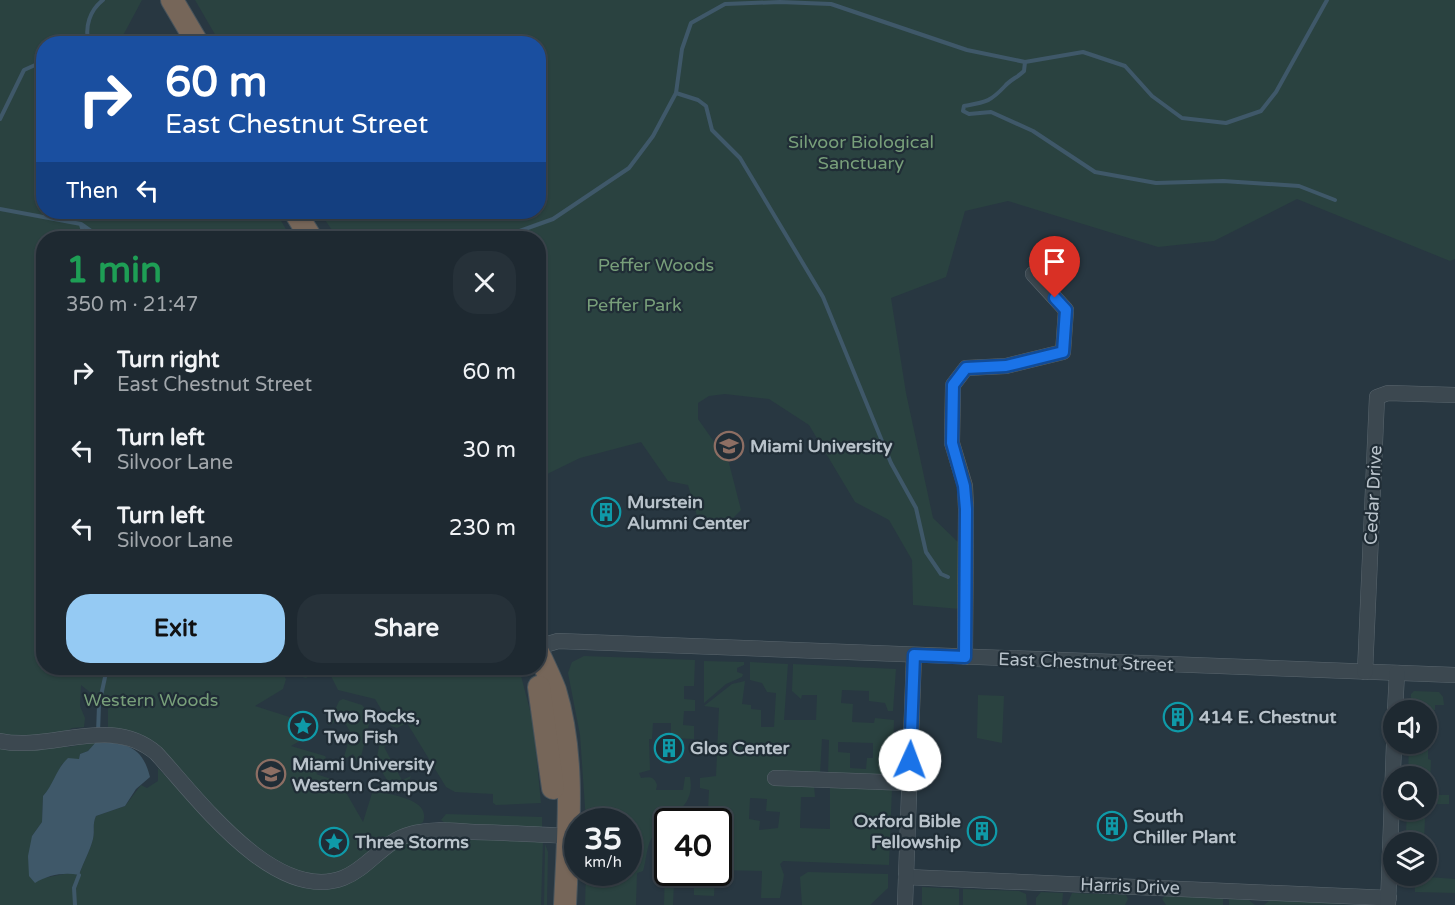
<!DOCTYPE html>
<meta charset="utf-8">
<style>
:root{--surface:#1e2931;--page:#263139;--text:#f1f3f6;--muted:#a1a6ab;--line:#3c454d;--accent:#95caf3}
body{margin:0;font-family:"Varela Round",sans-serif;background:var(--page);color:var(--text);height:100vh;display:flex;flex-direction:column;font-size:22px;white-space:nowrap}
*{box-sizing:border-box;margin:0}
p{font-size:20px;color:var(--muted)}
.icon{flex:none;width:33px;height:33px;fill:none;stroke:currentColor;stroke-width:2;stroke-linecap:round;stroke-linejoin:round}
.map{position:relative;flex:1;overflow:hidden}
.details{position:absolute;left:36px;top:231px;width:510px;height:444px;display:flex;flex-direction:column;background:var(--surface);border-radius:24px;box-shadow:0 2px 4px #0004,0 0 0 2px var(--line)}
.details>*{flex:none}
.guide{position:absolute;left:36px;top:36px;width:510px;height:183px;border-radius:24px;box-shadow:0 2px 4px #0004,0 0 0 2px var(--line);background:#1a4fa0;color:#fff;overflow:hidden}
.controls{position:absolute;left:1383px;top:700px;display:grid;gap:12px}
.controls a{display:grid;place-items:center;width:54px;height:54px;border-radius:50%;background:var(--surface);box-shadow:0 2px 4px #0004,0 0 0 2px var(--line);font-size:30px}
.speed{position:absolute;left:564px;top:808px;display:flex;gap:12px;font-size:30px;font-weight:700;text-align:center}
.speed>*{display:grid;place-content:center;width:78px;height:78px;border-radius:50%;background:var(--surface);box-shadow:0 2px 4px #0004,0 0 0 2px var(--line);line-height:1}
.speed small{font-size:15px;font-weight:400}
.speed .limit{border:3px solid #111;border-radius:9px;background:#fff;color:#111}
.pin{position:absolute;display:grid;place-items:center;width:51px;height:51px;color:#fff;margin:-62px -26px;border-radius:50% 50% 50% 0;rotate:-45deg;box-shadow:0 0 6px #0007}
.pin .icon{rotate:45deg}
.me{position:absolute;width:66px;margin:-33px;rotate:2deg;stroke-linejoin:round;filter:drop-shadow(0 0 4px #0008)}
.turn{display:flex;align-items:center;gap:21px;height:126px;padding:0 30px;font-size:27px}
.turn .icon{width:78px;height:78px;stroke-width:2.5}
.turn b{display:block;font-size:42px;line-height:51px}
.then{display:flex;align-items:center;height:57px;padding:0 30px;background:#0003;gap:12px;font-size:22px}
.round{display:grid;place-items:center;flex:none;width:63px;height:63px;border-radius:24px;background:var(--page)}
.summary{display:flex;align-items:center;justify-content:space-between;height:102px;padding:0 30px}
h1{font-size:36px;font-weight:700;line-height:45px;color:#1e9e55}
.cta{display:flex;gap:12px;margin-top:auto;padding:12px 30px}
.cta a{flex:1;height:69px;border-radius:24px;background:var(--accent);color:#111;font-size:24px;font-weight:700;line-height:69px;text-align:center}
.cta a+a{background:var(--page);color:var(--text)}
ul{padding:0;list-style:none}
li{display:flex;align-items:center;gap:18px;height:78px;padding:0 30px}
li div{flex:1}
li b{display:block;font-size:22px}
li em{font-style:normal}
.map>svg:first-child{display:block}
.green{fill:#2a4240;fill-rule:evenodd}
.water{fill:#3f5869}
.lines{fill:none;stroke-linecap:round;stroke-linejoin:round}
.stream{stroke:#3f5869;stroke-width:4}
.minor-casing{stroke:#5a666e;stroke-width:16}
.highway-casing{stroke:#47535b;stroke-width:24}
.minor{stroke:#3c4850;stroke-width:15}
.highway{stroke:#766659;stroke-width:22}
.route-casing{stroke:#114b97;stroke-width:15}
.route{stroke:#1a73e8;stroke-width:10}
.labels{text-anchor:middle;stroke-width:4.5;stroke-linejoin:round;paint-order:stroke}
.park-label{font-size:18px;fill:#789f7a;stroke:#202d36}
.poi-label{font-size:18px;font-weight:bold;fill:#b9c3cb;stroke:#202d36;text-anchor:start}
.street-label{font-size:18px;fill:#b9c3cb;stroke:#202d36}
</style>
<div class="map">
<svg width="1455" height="905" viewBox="0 0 1455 905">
<rect width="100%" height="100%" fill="#283741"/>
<g class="green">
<path d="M0,0h142l-23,43 -75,1v168h232l15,26h-247v430h235l7,11 -3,10 -28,17 47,15 -1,7 6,2 -2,8 -14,8 34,10 3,6 -1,6 -11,6 24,8 23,40 10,-32c15,5 59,8 50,32 -21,15 -68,48 -91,52 -64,11 -138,-90 -177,-132l-22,-9 -25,-5v-21l-27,-22 -1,21 5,12 -1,9 -12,1 -6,4 -43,5 -23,-2z"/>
<path d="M195,0h1260v259l-5,2 -153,-62 -83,42 -56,6 -150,-46 -43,10 -19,66 -55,21 15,95 27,125 26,25 1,66 -47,-4 -1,-45 -23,-40 -34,-18 -46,-77 -40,-26 -44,-5 -16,2 -11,7v16l31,44 12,47 -15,15 -29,-9 -9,-31 -20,-4 -27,-39 -61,16 -41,20 -1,-240h-201l-17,-26h218v-168l-318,-1z"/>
<path d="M584,656l111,4 -1,26h-10v13l11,1v11h-11l-1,14 11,1v13l-23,-1v-15h-18l-1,16h-3l1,31 -11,3 2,5c8,-1 13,-2 16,7l-1,5h27l2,-13h5c6,31 -21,37 -36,57 -8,11 -7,24 -11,37l-6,2 -1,32h-51l1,-32h42v-51h-42l-6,-87 -12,-62 4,-11z"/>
<path d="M704,661l40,1v3l-7,3v4l6,2 -1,3 -16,7 -22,19z"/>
<path d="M750,662l38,2 -4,56h32l1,-25h-15l-1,4 -9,-8 1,-27 103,5 -3,42h-5l-3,-8 -16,-2v-10l-27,-1 -1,13 12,1 -1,18 22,1 1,-5 19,2 -2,57 -64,-3 1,-34 -7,-1 -2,35 -6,11 1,12h-14l-1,31 30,1v-42l62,1 -3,77 -106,-4 -3,3 4,11 -4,23h-19l1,-27 -43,-1 -1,-48h-34l9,-11h15l1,-21 -9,-2v-10l16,-2 3,-68 -15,-2 28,-22 13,-3 -3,23 9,1v4l10,1v17h13l2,-34 -9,-1 -5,-9 -12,-3zM838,742l35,1v15h-6l-1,11 -16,-1v-15l-12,-1zM750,798l17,1 -1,12 14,1 -2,16 -19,2 1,-9 -11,-2z"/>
<path d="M297,668h27l-18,10 -11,-3z"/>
<path d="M327,668h192l14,54 8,81 -45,2 -3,-2v-9l-38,-2 -9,-5 -39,-64 -10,5 -6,-2 -16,-27 -37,-9z"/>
<path d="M1414,691l25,1 4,5 1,8h-9v5h-6l2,29h-3v20l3,1 -1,28h5v7h14v9h-22l-1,-27h-18l1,-33h17v-33h-16l1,-17z"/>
<path d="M978,695l26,1 -2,47 -25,-5z"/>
<path d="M343,699l19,6 9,11 -12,49 -6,-11 -10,6 8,-27 -9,-15 -14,8 11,-25z"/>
<path d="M385,739l7,1 -8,7 18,33 9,-4 -3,8 -21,-4 -11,-18 4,-20z"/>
<path d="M96,742l-8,9 -8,3 -1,5 -17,5 -10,22 -9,10 -1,26 -10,14 12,42 25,-5 10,2c4,-12 11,-24 14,-36 2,-9 -1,-14 3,-23l29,-10 16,-21 6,3 11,-7v-13l15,16h6l62,67 72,35 107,-49 123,5 -2,63h-541v-158h68z"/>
<path d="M1407,810h14v6l4,1 -1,26h-14l-4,-11z"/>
<path d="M446,814l96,3v13l-96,-6 -5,-4z"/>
<path d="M667,835v35l-11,-1 2,-19z"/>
<path d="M545,844l3,8 -1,53h-3z"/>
<path d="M665,872l17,1v9l-8,1 -1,22h-9z"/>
<path d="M808,872l80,2v14l-18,17h-68l-2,-28z"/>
<path d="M687,873h28l-1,23 -20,-1v-12h-8z"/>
<path d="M1415,876l40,3v14l-40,-1z"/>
<path d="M922,887l37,2v16h-37z"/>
<path d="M963,889l56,2 7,3 1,11h-64z"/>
<path d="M1041,892l22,1 -1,12h-26v-7z"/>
<path d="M1072,893l54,2 2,4 -3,6h-58z"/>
<path d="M1165,896l58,2v7h-57l-4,-6z"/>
<path d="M1229,899l20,1 6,5h-26z"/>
<path d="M1270,900l102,4 -108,1z"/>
</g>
<path class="water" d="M96,742c30,1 46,3 54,35l-14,12 -11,17 -29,10c-4,9 -1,14 -3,23 -3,12 -10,24 -14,36 -15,-3 -31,0 -44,8l-6,-7 -1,-20 4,-20 10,-14 1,-26c11,-12 13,-27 25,-38l11,1 1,-5 8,-3z"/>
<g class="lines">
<g class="stream">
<path d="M89,44c-5,-17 1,-34 14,-44"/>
<path d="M1025,62l-1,9c-6,6 -14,9 -19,15 -15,16 -19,16 -41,20l-1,5 6,3 22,-2 42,19 62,41 61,11 67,-2 76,5 36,14"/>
<path d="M676,93l22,7 8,6 6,24 28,28 83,139 68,166 25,45 10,44 15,22 7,3"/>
<path d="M0,119l24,-49 20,-9"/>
<path d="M0,209l81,15 20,14"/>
<path d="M81,225l4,13"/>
<path d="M500,238l53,-19 76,-51 24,-32 23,-43 6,-44 9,-26 34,-19 55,-2 51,2 136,46 58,12 58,-10 42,14 27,30 30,22 44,5 35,-12 15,-19 51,-92"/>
<path d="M98,733l1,-28 8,-37"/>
<path d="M75,905l-1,-17 5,-13"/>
</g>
<g class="minor-casing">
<g id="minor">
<path d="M538,647l20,-6 897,34"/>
<path d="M965,657l1,-148 -1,-23 -13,-43 1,-58 13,-17 40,-2 57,-14 3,-42 -33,-36"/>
<path d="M1365,672l12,-275 11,-4 67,2"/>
<path d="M1395,711l2,-38"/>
<path d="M0,741c52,11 110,-27 156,12 40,43 118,151 187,125 26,-10 40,-37 68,-44 20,-6 42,-3 63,-2 32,1 64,2 95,4"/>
<path d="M775,778l134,5"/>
<path d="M906,877l483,21"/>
<path d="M905,905l9,-250"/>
<path d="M1388,905l6,-161"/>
</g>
</g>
<g class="highway-casing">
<g id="highway">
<path d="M172,0l26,44"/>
<path d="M295,212l16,26"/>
<path d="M538,652c6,13 12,25 17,38 21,69 13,144 10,215"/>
<path d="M539,687l14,101"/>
</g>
</g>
<use href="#minor" class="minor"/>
<use href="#highway" class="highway"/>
</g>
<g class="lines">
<g class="route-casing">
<path id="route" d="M910,760l4,-105 51,2 1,-148 -2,-23 -12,-43 1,-58 13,-17 40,-2 57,-14 3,-42 -11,-12"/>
</g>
<use href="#route" class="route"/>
</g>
<defs>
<g id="university-ring" transform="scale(1.5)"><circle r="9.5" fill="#202d36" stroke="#8d6e63" stroke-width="1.5"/><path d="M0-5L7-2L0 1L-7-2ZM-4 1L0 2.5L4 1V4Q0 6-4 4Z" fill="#8d6e63"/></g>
<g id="building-ring" transform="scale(1.5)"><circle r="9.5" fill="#202d36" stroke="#0f9aa8" stroke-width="1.5"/><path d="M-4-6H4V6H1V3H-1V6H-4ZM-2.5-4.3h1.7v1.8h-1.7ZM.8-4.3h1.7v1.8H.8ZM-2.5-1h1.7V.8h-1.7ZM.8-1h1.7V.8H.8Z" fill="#0f9aa8"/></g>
<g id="sight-ring" transform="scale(1.5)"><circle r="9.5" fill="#202d36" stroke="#0f9aa8" stroke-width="1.5"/><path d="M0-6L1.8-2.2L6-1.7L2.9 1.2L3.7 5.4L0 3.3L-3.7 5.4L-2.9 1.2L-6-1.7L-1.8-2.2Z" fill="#0f9aa8"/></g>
</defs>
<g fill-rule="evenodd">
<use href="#university-ring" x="729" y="446"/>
<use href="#building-ring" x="606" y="512"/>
<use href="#building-ring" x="1178" y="717"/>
<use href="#sight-ring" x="303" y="726"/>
<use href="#building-ring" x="669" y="748"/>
<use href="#university-ring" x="271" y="774"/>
<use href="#building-ring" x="1112" y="826"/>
<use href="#building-ring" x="982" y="831"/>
<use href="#sight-ring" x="334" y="842"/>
</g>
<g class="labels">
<g class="park-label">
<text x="861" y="148">Silvoor Biological<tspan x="861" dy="21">Sanctuary</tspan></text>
<text x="656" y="271">Peffer Woods</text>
<text x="634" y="311">Peffer Park</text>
<text x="151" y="706">Western Woods</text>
</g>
<g class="poi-label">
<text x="750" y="452">Miami University</text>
<text x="627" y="508">Murstein<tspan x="627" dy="21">Alumni Center</tspan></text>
<text x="324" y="722">Two Rocks,<tspan x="324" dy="21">Two Fish</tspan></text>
<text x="1199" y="723">414 E. Chestnut</text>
<text x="690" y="754">Glos Center</text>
<text x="292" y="770">Miami University<tspan x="292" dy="21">Western Campus</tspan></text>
<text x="1133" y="822">South<tspan x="1133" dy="21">Chiller Plant</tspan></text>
<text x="961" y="827" text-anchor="end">Oxford Bible<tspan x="961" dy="21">Fellowship</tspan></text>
<text x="355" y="848">Three Storms</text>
</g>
<g class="street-label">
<text transform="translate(1373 495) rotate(-87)" y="6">Cedar Drive</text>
<text transform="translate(1086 662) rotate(2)" y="6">East Chestnut Street</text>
<text transform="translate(1130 886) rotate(2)" y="6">Harris Drive</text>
</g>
</g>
</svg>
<div class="controls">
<a><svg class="icon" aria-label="sound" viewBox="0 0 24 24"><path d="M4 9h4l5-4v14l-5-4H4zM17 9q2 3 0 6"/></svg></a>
<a><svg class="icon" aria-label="search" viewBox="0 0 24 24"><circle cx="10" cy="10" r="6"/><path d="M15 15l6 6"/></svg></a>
<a><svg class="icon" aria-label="layers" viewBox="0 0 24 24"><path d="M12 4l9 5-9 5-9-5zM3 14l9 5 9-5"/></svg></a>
</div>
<div class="speed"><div>35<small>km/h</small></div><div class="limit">40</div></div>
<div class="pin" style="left:1055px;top:298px;background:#d93025"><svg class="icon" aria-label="arrive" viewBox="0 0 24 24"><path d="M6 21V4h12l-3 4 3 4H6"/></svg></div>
<svg class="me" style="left:910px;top:760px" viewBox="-20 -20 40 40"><circle r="19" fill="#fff"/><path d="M0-13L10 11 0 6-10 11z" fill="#1a73e8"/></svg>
<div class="guide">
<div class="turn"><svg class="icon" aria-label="right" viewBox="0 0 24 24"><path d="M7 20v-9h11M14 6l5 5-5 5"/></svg><div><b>60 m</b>East Chestnut Street</div></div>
<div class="then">Then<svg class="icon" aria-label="left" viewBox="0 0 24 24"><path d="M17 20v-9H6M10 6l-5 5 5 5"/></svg></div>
</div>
<section class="details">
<div class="summary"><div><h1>1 min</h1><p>350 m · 21:47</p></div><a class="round"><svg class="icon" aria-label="close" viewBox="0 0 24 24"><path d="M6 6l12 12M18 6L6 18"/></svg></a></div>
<ul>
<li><svg class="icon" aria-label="right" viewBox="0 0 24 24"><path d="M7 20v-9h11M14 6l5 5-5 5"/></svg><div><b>Turn right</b><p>East Chestnut Street</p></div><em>60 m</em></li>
<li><svg class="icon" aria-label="left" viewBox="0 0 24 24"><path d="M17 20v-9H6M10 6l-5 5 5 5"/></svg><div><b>Turn left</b><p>Silvoor Lane</p></div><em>30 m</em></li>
<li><svg class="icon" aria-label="left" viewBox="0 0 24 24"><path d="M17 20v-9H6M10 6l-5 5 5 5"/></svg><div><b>Turn left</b><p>Silvoor Lane</p></div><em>230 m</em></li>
</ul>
<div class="cta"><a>Exit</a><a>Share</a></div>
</section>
</div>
